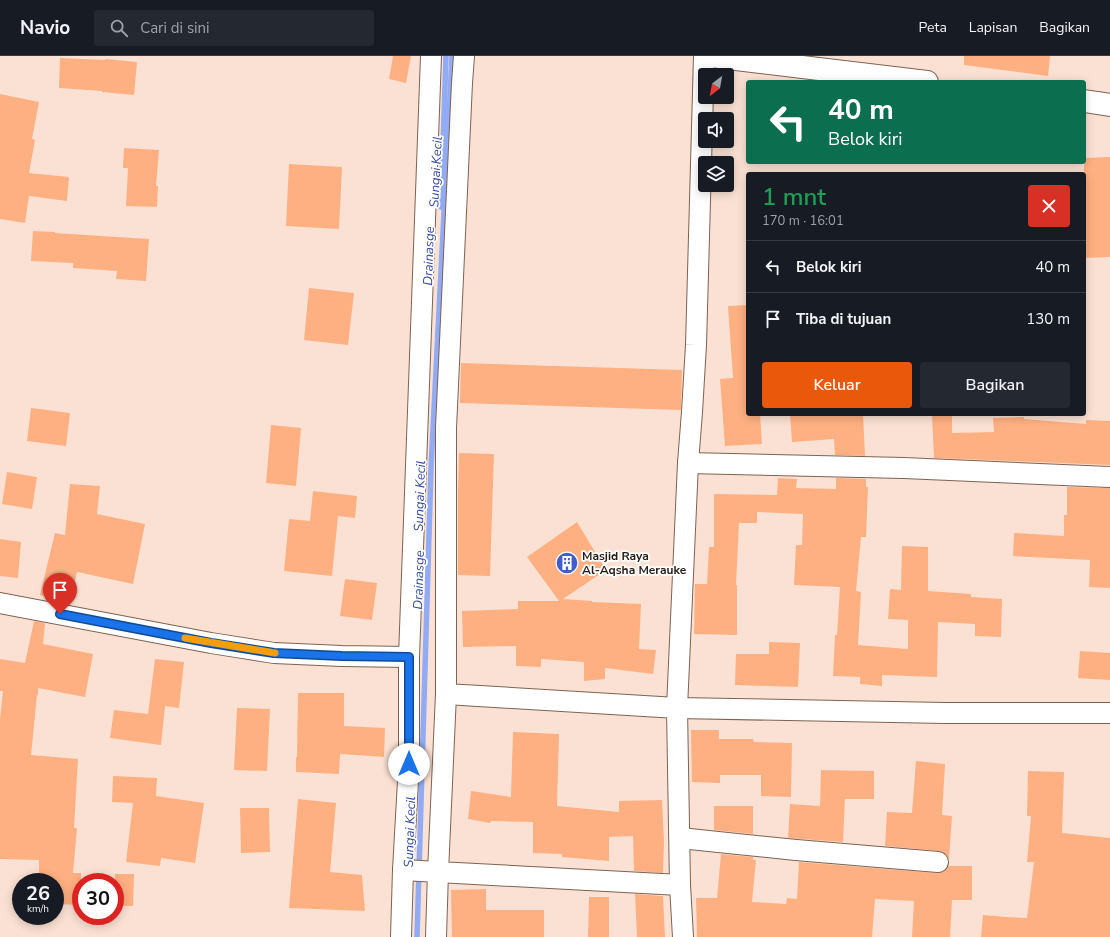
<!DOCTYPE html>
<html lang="id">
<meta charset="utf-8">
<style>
:root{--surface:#171b24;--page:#242831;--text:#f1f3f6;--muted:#9ea1a6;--line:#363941;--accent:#ea580c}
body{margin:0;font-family:"Nunito Sans",sans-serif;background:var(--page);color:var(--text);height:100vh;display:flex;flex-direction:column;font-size:15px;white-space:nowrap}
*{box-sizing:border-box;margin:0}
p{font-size:13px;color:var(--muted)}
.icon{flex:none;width:22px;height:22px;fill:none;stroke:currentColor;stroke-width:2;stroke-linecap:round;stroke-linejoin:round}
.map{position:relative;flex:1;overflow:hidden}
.details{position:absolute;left:746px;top:116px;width:340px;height:244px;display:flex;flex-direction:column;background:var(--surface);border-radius:4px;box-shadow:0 2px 10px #0003}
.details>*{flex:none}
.banner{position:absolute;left:746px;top:24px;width:340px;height:84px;border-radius:4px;box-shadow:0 2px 10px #0003;background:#0b6e4f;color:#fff;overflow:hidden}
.needle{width:26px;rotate:211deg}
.buttons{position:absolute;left:698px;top:12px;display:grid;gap:8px}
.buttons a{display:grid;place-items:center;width:36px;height:36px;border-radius:4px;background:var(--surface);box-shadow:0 2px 10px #0003;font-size:20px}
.speed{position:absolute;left:12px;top:817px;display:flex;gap:8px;font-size:20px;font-weight:700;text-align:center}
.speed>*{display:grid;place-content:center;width:52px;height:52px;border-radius:50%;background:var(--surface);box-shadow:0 2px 10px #0003;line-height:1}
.speed small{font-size:10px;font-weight:400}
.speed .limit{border:6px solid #d22;background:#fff;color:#111}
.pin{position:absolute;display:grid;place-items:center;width:34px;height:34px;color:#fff;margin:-41px -17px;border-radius:50% 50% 50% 0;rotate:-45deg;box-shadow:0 0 4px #0007}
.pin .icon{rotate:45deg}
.me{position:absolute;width:44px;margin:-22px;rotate:0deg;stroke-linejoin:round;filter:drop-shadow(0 0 3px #0008)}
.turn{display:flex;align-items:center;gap:14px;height:84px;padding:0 16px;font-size:18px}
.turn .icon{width:52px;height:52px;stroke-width:2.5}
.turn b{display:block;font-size:28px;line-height:34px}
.round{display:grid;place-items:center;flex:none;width:42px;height:42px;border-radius:4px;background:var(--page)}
.overview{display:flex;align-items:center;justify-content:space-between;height:68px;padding:0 16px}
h1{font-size:24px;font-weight:600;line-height:30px;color:#1e9e55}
.primary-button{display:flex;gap:8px;margin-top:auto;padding:8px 16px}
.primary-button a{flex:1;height:46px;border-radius:4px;background:var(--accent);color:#fff;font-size:16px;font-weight:600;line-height:46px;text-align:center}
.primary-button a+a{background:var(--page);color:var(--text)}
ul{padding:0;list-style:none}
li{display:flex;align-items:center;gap:12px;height:52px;padding:0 16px;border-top:1px solid var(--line)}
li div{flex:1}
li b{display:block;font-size:15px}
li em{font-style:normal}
header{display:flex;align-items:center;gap:24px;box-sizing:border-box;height:56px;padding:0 20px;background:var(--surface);border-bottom:1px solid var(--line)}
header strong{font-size:19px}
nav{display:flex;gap:22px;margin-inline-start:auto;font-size:14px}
.search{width:280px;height:36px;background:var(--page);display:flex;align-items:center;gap:10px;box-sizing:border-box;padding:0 14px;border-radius:4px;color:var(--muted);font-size:15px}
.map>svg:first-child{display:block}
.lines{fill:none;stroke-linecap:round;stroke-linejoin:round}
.stream{stroke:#91abf4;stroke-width:5.5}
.building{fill:#feb082}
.minor-casing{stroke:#7e6353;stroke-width:22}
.highway-casing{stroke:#7e6353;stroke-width:24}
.minor{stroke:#fff;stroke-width:20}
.highway{stroke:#fff;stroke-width:22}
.route-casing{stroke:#114b97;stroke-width:10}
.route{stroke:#1a73e8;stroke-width:7}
.slow{stroke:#f59e0b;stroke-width:7}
.labels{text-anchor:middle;stroke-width:3.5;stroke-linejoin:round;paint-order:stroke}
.poi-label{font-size:12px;font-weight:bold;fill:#271c16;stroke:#fff;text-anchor:start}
.water-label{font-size:13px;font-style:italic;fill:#334a9f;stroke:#fff}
</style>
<header>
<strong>Navio</strong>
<div class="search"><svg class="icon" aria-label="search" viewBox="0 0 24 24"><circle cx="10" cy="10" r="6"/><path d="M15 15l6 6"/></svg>Cari di sini</div>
<nav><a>Peta</a><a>Lapisan</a><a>Bagikan</a></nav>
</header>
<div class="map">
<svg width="1110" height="881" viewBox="0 0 1110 881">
<rect width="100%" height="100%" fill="#fbe1d3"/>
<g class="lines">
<g class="stream">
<path d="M441,151l5,-151"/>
<path d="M417,881l14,-469 21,-412"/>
</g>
</g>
<g class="building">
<path d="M393,0h18l-5,27 -17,-4z"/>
<path d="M964,0h86l-2,20 -84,-11z"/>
<path d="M60,2l45,2v-1l32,3 -3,33 -32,-3v-1l-43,-3z"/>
<path d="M0,38l39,8 -7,37 3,1 -6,33 40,4 -2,24 -38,-5 -4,27 -25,-4z"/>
<path d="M124,92l35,2 -3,36h2l-1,21 -31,-1 2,-38h-5z"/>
<path d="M1110,101v100l-26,1v-100z"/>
<path d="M289,108l53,3 -3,62 -53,-3z"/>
<path d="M33,175l22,1v1l94,6 -3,42 -30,-2 1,-8 -44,-3v-5l-42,-2z"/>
<path d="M309,232l45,5 -6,52 -44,-5z"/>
<path d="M748,249v109h12l2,30 -37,2 -5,-67 13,-1 -5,-72z"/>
<path d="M461,307l221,7 -1,40 -221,-7z"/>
<path d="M31,352l39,5 -4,33 -39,-5z"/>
<path d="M790,358h73l2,42 -30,-1 -1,-16 -42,3z"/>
<path d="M932,358h20v19l42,-1 -1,-14 31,-1v2l62,5v-4l24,1v44l-176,-7z"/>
<path d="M271,369l30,3 -5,58 -30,-3z"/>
<path d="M459,397l35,1 -4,122 -32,-1v-84z"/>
<path d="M7,416l30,5 -5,32 -30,-5z"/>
<path d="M778,422l19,1 -1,9 40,1v-11l30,1v8h2l-2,50h-5l-5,54 5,1 -3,53 50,4v-29l-20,-1 2,-30 11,1 1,-44 26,1v44l43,3v3l31,2 -1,38 -26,-1v-12l-37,-2 -1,55 -55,-2v11l-22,-2v-7l-27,-1 2,-41h2l3,-48 -46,-2 2,-40h6l1,-31 -46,-2v11h-18l-3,62h1v50l-43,-1 1,-50h12l2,-37h5v-53l63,1z"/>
<path d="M70,428l30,2 -3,28 48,10 -12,60 -56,-12 -7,30 -30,-7 15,-62 10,2z"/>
<path d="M1067,431l43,1v100l-21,-1 1,-27 -77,-4 1,-23 50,3v-21h3z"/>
<path d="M313,435l44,5 -2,22 -17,-2 -6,60 -48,-5 5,-52 21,2z"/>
<path d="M577,466l29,48 -43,29 29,2v1l49,2 -2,45 17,1 -3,24 -48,-6v11l-21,2v-19l-43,-3v8l-25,-1v-20l-53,1 -1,-36 56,-2v-8h41l-32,-44z"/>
<path d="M0,483l21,3 -3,36 -18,-2z"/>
<path d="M345,523l32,4 -5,37 -32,-4z"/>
<path d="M34,565l11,2 -2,21 50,10 -8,43 -47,-9v7h-1l-6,60 47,4 -4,69h3l-4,45h8v32l-26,-1v-22h-16v-22l-39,-1v-140l3,-28h-3v-32l25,4z"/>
<path d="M769,586l31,1 -2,44 -63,-2 1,-31h33z"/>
<path d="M1080,595l30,2v27l-32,-2z"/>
<path d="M155,603l29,3 -5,46 -14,-2 -4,39 -51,-7 4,-28 34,4z"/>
<path d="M298,637h46v33l41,2 -1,29 -44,-3 -1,20 -43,-2v-15h1z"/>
<path d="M237,652l33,1 -3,62 -33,-1z"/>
<path d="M691,674h28v9h34l1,3 38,1 -1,54 -30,-1v-21h-41v8l-28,-1z"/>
<path d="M513,676l46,2 -2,72 62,6v-11l43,-1 2,42 -1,31 -29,-2 -1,-35 -24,1v24l-47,-4v-3l-29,-1v-31l-42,-1 -1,2 -22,-4 3,-28 40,6z"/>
<path d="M916,705l29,3 -3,51 10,1 -3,43 -4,-6 -6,-2 -54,-5 2,-34 25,1z"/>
<path d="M821,714l53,1v28h-29l-2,43 -55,-4 2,-34 30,2z"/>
<path d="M1028,715l36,1 -2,61 48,5v99h-129l2,-22 23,2 21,1 7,-56h-7l4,-46h-4z"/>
<path d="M113,720l44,2 -1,18 48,7 -9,60 -34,-5 -1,8 -34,-4 7,-59 -21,-1z"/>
<path d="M298,743l38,4 -6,69 32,3 3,36 -76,-3z"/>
<path d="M714,750h39v28l-39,-4z"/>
<path d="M240,752h29l1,44 -29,1z"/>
<path d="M721,798l32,3v3h3l-4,42 34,2 1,-6 10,1 2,-37 138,11 6,-1 4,-3 1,-3h24v34h-20l-2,37h-38l2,-36 -39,-2 -3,38h-175l-1,-39h21z"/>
<path d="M115,818h19l-1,32h-18z"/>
<path d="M486,833v21h58v27h-92l-1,-47z"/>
<path d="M635,838l28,2 2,41h-28z"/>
<path d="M589,841h20v40h-21z"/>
</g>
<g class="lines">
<g class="minor-casing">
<g id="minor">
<path d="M464,0l-2,27 -16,345v266l231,14 268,5h165"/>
<path d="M688,407l216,5 206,9"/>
<path d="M0,547l211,40 63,10 68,3 67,1 22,-601"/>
<path d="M446,638l-8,178 242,13"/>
<path d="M680,782l116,12 142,12"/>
<path d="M403,814l35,2 -2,65"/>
<path d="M401,881l2,-67 6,-107v-106"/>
<path d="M683,881l-3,-52 -3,-177 11,-245 4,-51 4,-67 8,-289"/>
</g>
</g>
<g class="highway-casing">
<g id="highway">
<path d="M711,0l216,26"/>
<path d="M1084,45l26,4"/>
</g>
</g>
<use href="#minor" class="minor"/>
<use href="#highway" class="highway"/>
</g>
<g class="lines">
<g class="route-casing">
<path id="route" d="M60,558l151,29 63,10 68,3 67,1v107"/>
</g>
<use href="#route" class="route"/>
<path class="slow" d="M185,582l90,15"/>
</g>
<defs>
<g id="building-disc" transform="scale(1.15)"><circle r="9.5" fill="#405dcf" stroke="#fff"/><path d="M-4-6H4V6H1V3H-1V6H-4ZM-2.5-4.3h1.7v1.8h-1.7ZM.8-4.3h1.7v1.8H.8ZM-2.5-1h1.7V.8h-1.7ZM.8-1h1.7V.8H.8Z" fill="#fff"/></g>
</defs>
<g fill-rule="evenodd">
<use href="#building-disc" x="567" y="507"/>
</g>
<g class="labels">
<g class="poi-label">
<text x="582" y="504">Masjid Raya<tspan x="582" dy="14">Al-Aqsha Merauke</tspan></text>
</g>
<g class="water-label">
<text transform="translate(435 116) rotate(-87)" y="5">Sungai Kecil</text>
<text transform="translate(428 200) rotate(-88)" y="5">Drainasge</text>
<text transform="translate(419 440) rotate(-88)" y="5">Sungai Kecil</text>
<text transform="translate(418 524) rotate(-88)" y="5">Drainasge</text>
<text transform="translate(409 776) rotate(-88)" y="5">Sungai Kecil</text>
</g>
</g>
</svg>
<div class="buttons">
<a><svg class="needle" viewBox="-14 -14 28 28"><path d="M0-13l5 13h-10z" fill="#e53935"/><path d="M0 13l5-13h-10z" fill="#9ea1a6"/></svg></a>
<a><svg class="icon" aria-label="sound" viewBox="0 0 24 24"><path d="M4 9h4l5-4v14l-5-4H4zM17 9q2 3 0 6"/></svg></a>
<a><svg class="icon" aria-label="layers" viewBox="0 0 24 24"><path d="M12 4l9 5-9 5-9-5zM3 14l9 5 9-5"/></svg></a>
</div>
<div class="speed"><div>26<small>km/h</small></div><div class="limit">30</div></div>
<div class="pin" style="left:60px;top:558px;background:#d93025"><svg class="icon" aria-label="arrive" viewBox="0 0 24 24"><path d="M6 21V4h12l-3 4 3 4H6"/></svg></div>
<svg class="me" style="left:409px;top:708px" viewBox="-20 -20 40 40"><circle r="19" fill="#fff"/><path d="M0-13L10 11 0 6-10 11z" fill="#1a73e8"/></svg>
<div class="banner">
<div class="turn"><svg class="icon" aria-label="left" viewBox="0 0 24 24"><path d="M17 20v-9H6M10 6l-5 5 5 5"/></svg><div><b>40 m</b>Belok kiri</div></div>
</div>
<section class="details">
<div class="overview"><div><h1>1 mnt</h1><p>170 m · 16:01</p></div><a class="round" style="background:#d93025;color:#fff"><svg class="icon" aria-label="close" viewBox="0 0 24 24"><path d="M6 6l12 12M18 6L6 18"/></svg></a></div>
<ul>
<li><svg class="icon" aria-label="left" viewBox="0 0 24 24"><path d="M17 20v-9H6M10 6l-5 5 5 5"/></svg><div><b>Belok kiri</b></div><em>40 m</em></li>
<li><svg class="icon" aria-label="arrive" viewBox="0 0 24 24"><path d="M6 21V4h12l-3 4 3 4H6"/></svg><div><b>Tiba di tujuan</b></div><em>130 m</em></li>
</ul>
<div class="primary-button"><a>Keluar</a><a>Bagikan</a></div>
</section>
</div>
